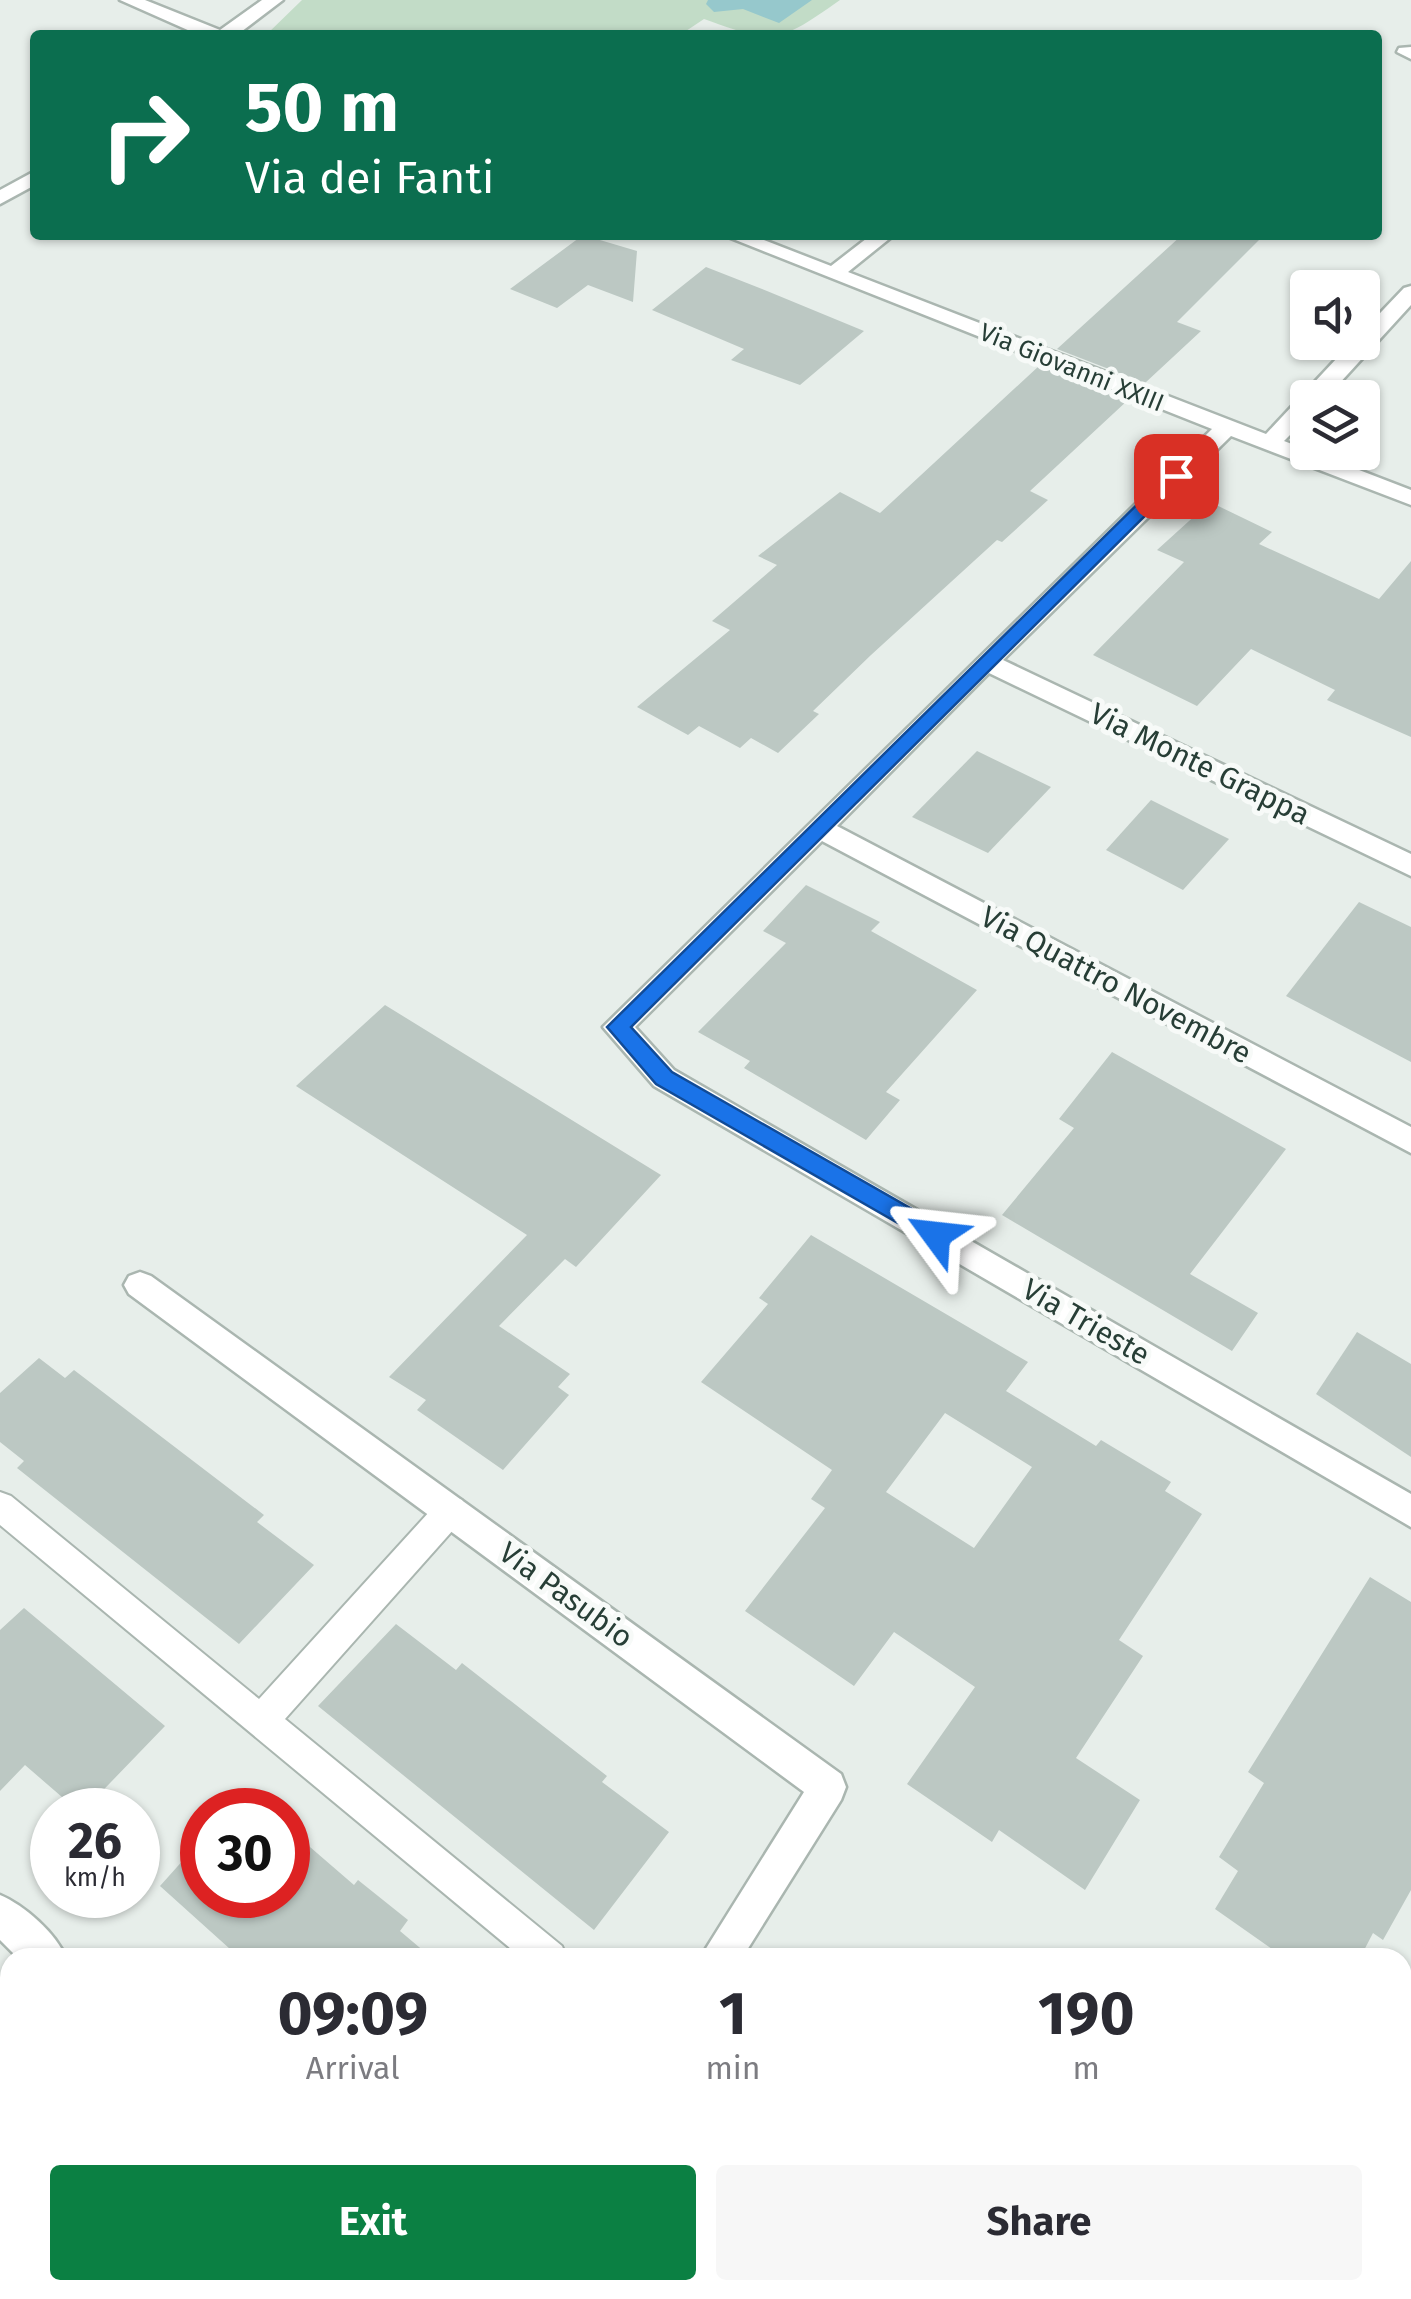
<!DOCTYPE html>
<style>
:root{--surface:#fff;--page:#f7f7f7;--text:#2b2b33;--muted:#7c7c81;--accent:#0b8043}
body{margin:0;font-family:"Fira Sans",sans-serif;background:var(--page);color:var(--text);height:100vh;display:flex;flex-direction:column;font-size:38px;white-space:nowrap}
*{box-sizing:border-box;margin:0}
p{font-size:32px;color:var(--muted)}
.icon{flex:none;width:55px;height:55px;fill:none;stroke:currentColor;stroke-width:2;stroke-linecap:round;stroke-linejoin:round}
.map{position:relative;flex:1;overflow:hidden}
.sheet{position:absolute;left:0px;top:1948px;width:1412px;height:352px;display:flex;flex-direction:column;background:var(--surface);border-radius:30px 30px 0 0;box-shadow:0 2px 8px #0004}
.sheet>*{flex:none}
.top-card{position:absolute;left:30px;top:30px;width:1352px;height:210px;border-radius:10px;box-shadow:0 2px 8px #0004;background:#0b6e4f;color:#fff;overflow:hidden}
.tools{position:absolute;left:1290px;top:270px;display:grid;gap:20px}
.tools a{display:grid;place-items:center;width:90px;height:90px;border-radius:10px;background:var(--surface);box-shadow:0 2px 8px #0004;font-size:50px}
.speed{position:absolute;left:30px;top:1788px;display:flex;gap:20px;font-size:50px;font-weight:700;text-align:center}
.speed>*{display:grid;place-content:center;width:130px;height:130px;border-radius:50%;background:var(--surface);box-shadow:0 2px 8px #0004;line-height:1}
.speed small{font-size:25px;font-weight:400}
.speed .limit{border:15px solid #d22;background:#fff;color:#111}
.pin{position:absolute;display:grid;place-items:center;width:85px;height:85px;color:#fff;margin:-42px;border-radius:20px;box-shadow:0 5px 15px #0006}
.me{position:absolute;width:110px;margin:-55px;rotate:300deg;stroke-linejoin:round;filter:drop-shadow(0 0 8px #0008)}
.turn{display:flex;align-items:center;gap:35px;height:210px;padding:0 50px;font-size:45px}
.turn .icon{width:130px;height:130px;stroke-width:2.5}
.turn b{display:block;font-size:70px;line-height:85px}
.eta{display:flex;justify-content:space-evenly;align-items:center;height:170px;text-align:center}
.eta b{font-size:60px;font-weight:700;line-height:70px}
.action{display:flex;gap:20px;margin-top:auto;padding:20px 50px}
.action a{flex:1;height:115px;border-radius:10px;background:var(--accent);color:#fff;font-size:40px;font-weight:700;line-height:115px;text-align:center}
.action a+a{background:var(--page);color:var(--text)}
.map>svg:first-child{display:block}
.green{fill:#c2dcc7}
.water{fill:#96c8cc}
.building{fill:#bcc8c3;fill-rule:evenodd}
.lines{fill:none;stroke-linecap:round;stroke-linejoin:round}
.service-casing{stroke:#aab6b0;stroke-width:4}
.minor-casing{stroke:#aab6b0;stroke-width:5}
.service{fill:#fff;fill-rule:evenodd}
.minor{fill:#fff;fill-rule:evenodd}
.route{fill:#1a73e8;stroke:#114b97;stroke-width:2.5}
.labels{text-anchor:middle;stroke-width:10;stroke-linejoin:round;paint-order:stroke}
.far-street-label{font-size:25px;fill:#273e36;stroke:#f7faf8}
.street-label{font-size:30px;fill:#273e36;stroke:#f7faf8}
</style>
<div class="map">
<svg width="1411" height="2299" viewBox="0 0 1411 2299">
<rect width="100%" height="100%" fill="#e7eeea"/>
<path class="green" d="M302,0h538c-61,43 -65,45 -136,19l-24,16h-414z"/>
<path class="water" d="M708,0h104l-33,23 -36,-14 -29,3 -8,-8z"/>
<g class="building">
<path d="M583,235l54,16 -4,51 -45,-17 -31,23 -47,-19z"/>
<path d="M1182,235h82l-87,87 24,9 -56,52 -88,-34z"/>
<path d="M706,267l61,24 97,40 -64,54 -69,-25 13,-11 -92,-39z"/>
<path d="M1040,365l88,35 -98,91 18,9 -46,42 -5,-2 -126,115 -58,56 6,3 -41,39 -27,-15 -11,10 -41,-22 -11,9 -51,-28 93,-77 -18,-9 65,-56 -19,-9 82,-64 40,21z"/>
<path d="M1210,502l62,30 -13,12 120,55 32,-38v176l-84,-37 8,-10 -84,-41 -54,57 -104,-51 91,-93 -27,-12z"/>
<path d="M977,751l74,36 -63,66 -76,-36z"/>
<path d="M1151,800l78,39 -46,51 -77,-40z"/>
<path d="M806,885l74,37 -9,9 106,59 -91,102 14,8 -34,40 -122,-72 6,-7 -52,-29 88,-89 -23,-12z"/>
<path d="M1359,902l52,25v135l-125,-66z"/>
<path d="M385,1005l276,170 -85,92 -11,-8 -66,67 71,48 -12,13 11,8 -66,75 -86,-60 9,-10 -37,-23 138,-142 -231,-149z"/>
<path d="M1112,1052l174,97 -96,125 68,39 -26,38 -230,-136 72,-87 -15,-9z"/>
<path d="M811,1235l217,127 -22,29 90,55 5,-6 70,42 -6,9 37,23 -83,126 24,16 -67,102 64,42 -55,90 -86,-60 -7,12 -85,-58 68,-97 -81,-55 -40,54 -109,-75 80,-103 -14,-9 21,-29 -131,-88 67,-78 -9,-6zM945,1413l87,54 -58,81 -88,-56z"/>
<path d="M1357,1332l54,32v93l-95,-63z"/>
<path d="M39,1358l26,20 9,-8 190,145 -7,7 57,43 -75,79 -222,-176 7,-7 -24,-19v-49z"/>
<path d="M1370,1577l41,25v288l-28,50 -10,-7 -13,25h-75l-70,-49 23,-38 -19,-14 45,-74 -16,-11z"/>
<path d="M24,1608l141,118 -81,84h-7l-52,-45 -25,26v-161z"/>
<path d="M396,1624l60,46 6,-7 145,113 -5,6 67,50 -75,98 -276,-224z"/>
<path d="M288,1828l66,57 4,-5 50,40 -8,11 32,27h-192l-80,-72 42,-47v56h86z"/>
</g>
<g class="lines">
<g class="service-casing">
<path id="service" d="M0,1492l11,4 248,203 181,-199 11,-4 11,4 4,10 -4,10 -177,199 277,227 5,12h-45l-522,-433z"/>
</g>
<g class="minor-casing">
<g id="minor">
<path d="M120,0h25l75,30 42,-30h21l-46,35h-38z"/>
<path d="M1411,47v12l-14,-7 2,-4z"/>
<path d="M35,171v14l-35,19v-14z"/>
<path d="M723,235h28l80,31 40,-31h23l-46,37 418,162 86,-92h10v-10l42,-44 7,-2v19l-85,93h-18v19l-24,24 127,49v15l-180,-69 -228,224 408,194v22l-422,-203 -152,153 574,301v26l-589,-312 -187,186 39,43 737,424v33l-757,-441 -51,-59 609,-598z"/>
<path d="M140,1272l11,4 690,498 5,13 -5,13 -99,158h-42l104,-166 -675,-498 -5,-9 5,-9z"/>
<path d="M0,1895c24,10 56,38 66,63h-48l-18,-18z"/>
<path d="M401,2290h48l4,9h-48z"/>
<path d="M495,2290h43l-4,9h-43z"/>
</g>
</g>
<use href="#service" class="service"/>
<use href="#minor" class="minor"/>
</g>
<path class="route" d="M1176,470l9,6 -3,3 -551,548 41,45 273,156 3,7 -3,7 -9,3 -280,-161 -49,-57 563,-555z"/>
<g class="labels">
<g class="far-street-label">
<text transform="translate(1072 367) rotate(22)" y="9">Via Giovanni XXIII</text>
</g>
<g class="street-label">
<text transform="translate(1200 764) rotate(26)" y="10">Via Monte Grappa</text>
<text transform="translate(1116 985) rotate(28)" y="10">Via Quattro Novembre</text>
<text transform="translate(1086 1322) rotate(30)" y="10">Via Trieste</text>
<text transform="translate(566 1595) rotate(36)" y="10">Via Pasubio</text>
</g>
</g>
</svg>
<div class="tools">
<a><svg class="icon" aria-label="sound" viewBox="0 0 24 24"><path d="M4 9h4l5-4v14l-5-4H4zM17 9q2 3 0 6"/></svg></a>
<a><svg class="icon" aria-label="layers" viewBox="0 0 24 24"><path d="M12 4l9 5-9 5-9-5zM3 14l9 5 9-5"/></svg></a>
</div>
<div class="speed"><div>26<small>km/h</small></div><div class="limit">30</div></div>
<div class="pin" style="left:1176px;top:476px;background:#d93025"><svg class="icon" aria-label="arrive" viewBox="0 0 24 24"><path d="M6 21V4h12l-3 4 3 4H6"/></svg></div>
<svg class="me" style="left:936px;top:1235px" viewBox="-20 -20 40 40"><path d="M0-17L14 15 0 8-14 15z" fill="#1a73e8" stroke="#fff" stroke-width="4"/></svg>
<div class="top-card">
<div class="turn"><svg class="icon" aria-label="right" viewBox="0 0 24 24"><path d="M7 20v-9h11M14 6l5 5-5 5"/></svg><div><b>50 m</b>Via dei Fanti</div></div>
</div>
<section class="sheet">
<div class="eta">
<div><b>09:09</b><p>Arrival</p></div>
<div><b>1</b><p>min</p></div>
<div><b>190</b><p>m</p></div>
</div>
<div class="action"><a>Exit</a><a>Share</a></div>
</section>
</div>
